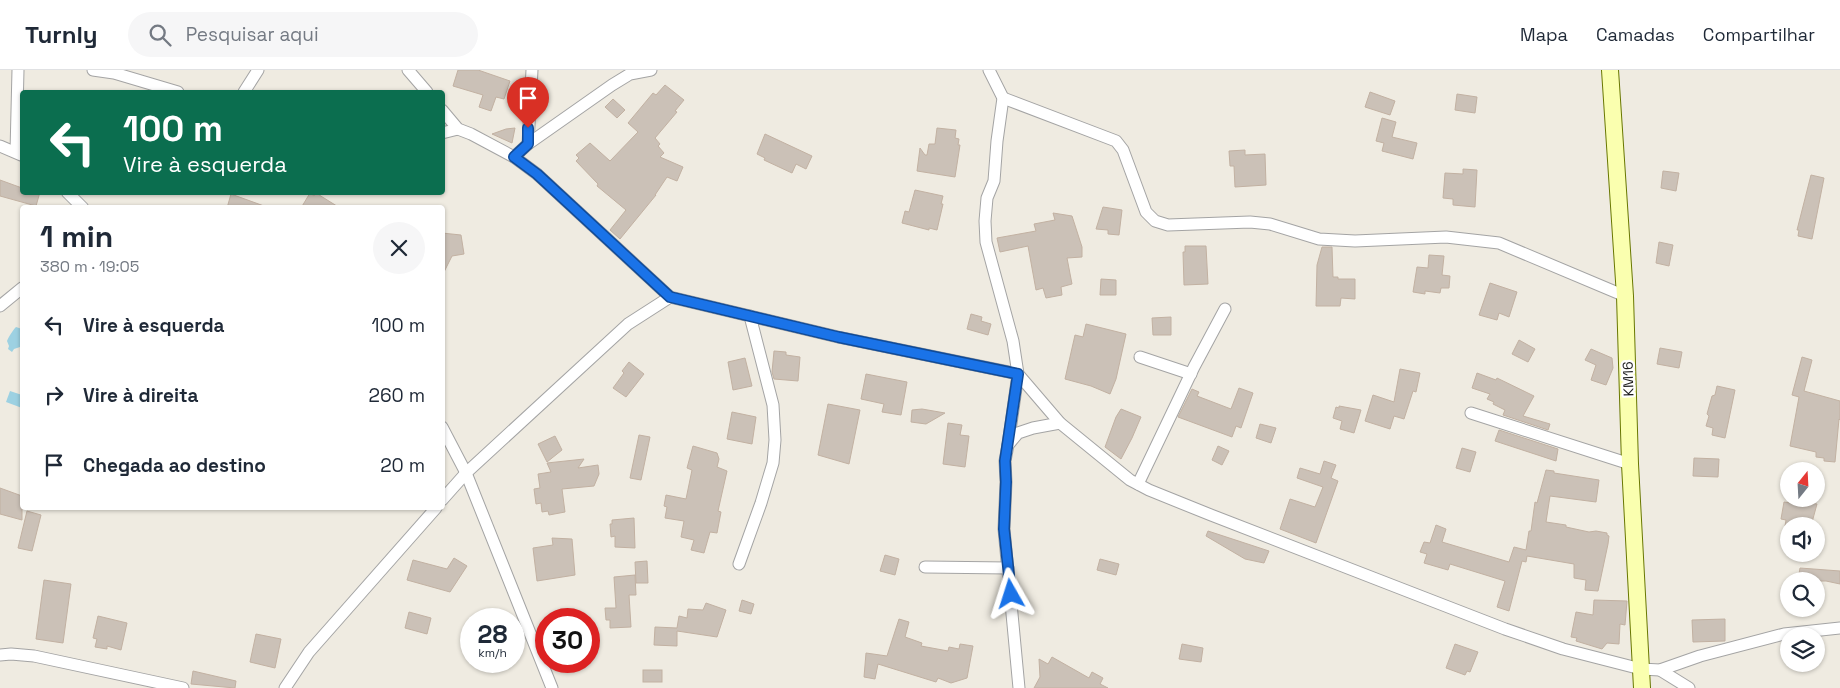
<!DOCTYPE html>
<html lang="pt">
<meta charset="utf-8">
<style>
:root{--surface:#fff;--page:#f6f6f7;--text:#1f2937;--muted:#747a83;--line:#e0e1e3}
body{margin:0;font-family:"Space Grotesk",sans-serif;background:var(--page);color:var(--text);height:100vh;display:flex;flex-direction:column;font-size:19px;white-space:nowrap}
*{box-sizing:border-box;margin:0}
p{font-size:16px;color:var(--muted)}
.icon{flex:none;width:28px;height:28px;fill:none;stroke:currentColor;stroke-width:2;stroke-linecap:round;stroke-linejoin:round}
.map{position:relative;flex:1;overflow:hidden}
.sheet{position:absolute;left:20px;top:135px;width:425px;height:305px;display:flex;flex-direction:column;background:var(--surface);border-radius:5px;box-shadow:0 1px 4px #0004}
.sheet>*{flex:none}
.hud{position:absolute;left:20px;top:20px;width:425px;height:105px;border-radius:5px;box-shadow:0 1px 4px #0004;background:#0b6e4f;color:#fff;overflow:hidden}
.needle{width:32px;rotate:18deg}
.buttons{position:absolute;left:1780px;top:392px;display:grid;gap:10px}
.buttons a{display:grid;place-items:center;width:45px;height:45px;border-radius:50%;background:var(--surface);box-shadow:0 1px 4px #0004;font-size:25px}
.speed{position:absolute;left:460px;top:538px;display:flex;gap:10px;font-size:25px;font-weight:700;text-align:center}
.speed>*{display:grid;place-content:center;width:65px;height:65px;border-radius:50%;background:var(--surface);box-shadow:0 1px 4px #0004;line-height:1}
.speed small{font-size:12px;font-weight:400}
.speed .limit{border:8px solid #d22;background:#fff;color:#111}
.pin{position:absolute;display:grid;place-items:center;width:42px;height:42px;color:#fff;margin:-51px -21px;border-radius:50% 50% 50% 0;rotate:-45deg;box-shadow:0 0 5px #0007}
.pin .icon{rotate:45deg}
.me{position:absolute;width:55px;margin:-28px;rotate:354deg;stroke-linejoin:round;filter:drop-shadow(0 0 4px #0008)}
.turn{display:flex;align-items:center;gap:18px;height:105px;padding:0 20px;font-size:22px}
.turn .icon{width:65px;height:65px;stroke-width:2.5}
.turn b{display:block;font-size:35px;line-height:42px}
.round{display:grid;place-items:center;flex:none;width:52px;height:52px;border-radius:26px;background:var(--page)}
.summary{display:flex;align-items:center;justify-content:space-between;height:85px;padding:0 20px}
h1{font-size:30px;font-weight:600;line-height:38px}
ul{padding:0;list-style:none}
li{display:flex;align-items:center;gap:15px;height:70px;padding:0 20px}
li div{flex:1}
li b{display:block;font-size:19px}
li em{font-style:normal}
header{display:flex;align-items:center;gap:30px;box-sizing:border-box;height:70px;padding:0 25px;background:var(--surface);border-bottom:1px solid var(--line)}
header strong{font-size:24px}
nav{display:flex;gap:28px;margin-inline-start:auto;font-size:18px}
.search{width:350px;height:45px;background:var(--page);display:flex;align-items:center;gap:12px;box-sizing:border-box;padding:0 18px;border-radius:28px;color:var(--muted);font-size:19px}
.map>svg:first-child{display:block}
.water{fill:#9dd1e2}
.building{fill:#cbc1b7;stroke:#c2b1a2}
.lines{fill:none;stroke-linecap:round;stroke-linejoin:round}
.street-casing{stroke:#a4a4a4;stroke-width:13}
.secondary-casing{stroke:#687700;stroke-width:18}
.street{stroke:#fff;stroke-width:11}
.secondary{stroke:#faffaf;stroke-width:16}
.route-casing{stroke:#114b97;stroke-width:12}
.route{stroke:#1a73e8;stroke-width:9}
.labels{text-anchor:middle;stroke-width:4.5;stroke-linejoin:round;paint-order:stroke}
.street-label{font-size:14px;fill:#1d1d1d;stroke:#fff}
</style>
<header>
<strong>Turnly</strong>
<div class="search"><svg class="icon" aria-label="search" viewBox="0 0 24 24"><circle cx="10" cy="10" r="6"/><path d="M15 15l6 6"/></svg>Pesquisar aqui</div>
<nav><a>Mapa</a><a>Camadas</a><a>Compartilhar</a></nav>
</header>
<div class="map">
<svg width="1840" height="618" viewBox="0 0 1840 618">
<rect width="100%" height="100%" fill="#efebe1"/>
<g class="water">
<path d="M16,257l6,2v11l-2,2v5l-6,2 -2,3 -4,-3 1,-3 -2,-5c1,-3 6,-11 9,-14z"/>
<path d="M10,321l12,4v13l-16,-6z"/>
</g>
<g class="building">
<path d="M458,0h20l32,11 -6,18 -8,-2 -5,14 -12,-4 4,-12 -30,-9z"/>
<path d="M665,15l19,15 -9,11 2,1 -22,26 5,6 -2,2 6,7 -4,4 23,10 -6,14 -10,-4 -12,18h1l-36,44 -10,-9 16,-20 -29,-24 1,-2 -22,-23 3,-3 -3,-3 14,-12 20,18 28,-29 -10,-9 25,-30 3,2z"/>
<path d="M1370,22l25,9 -5,14 -25,-8z"/>
<path d="M1457,24l20,3 -2,16 -20,-3z"/>
<path d="M613,29l12,11 -8,8 -12,-11z"/>
<path d="M1382,48l14,4 -4,15 25,6 -4,16 -31,-8 2,-8 -8,-2z"/>
<path d="M515,58l-3,15 -20,-9 14,-5z"/>
<path d="M937,58l19,2 -1,8 4,1 -1,6h2l-5,32 -38,-6 3,-23 5,7h2l2,-11h6z"/>
<path d="M765,64l47,22 -6,13 -10,-5 -4,9 -28,-13 1,-2 -8,-4z"/>
<path d="M1245,80v5l20,-1 1,31 -31,2 -1,-21h-4l-1,-15z"/>
<path d="M1463,99l14,1 -2,37 -22,-2v-6l-10,-1 2,-25 18,1z"/>
<path d="M1663,101l16,2 -3,18 -15,-3z"/>
<path d="M1811,105l13,3 -12,61 -14,-3 1,-6h-2z"/>
<path d="M0,110l22,8v4h18l-4,14 -36,-10z"/>
<path d="M915,120l28,6 -2,8h2l-6,26 -8,-2v2l-27,-7 3,-12 4,1z"/>
<path d="M310,123l4,3 2,-3 24,15h-39z"/>
<path d="M231,124l33,12v2h-37z"/>
<path d="M1103,137l19,3 -3,25 -11,-1v-4l-12,-1z"/>
<path d="M1053,143l19,3 10,31v10l-15,1 5,26 -11,3 1,8 -16,3 -3,-10 -7,2 -8,-44 -28,6 -3,-14 39,-7 -2,-7 21,-4z"/>
<path d="M442,163l19,2 3,19 -12,2 -10,20z"/>
<path d="M1659,172l14,3 -4,21 -13,-3z"/>
<path d="M1185,176h21l2,38 -24,1 -1,-33h2z"/>
<path d="M1322,177h10l1,30h5v2h17v20l-14,-1 -1,8h-24l1,-41z"/>
<path d="M1429,185l15,1 -2,19 8,1 -1,12h-8l-1,5 -15,-2v3l-12,-2 4,-25 11,1z"/>
<path d="M1101,209l15,1v15h-16z"/>
<path d="M1490,213l27,9 -8,25 -10,-4 -2,7 -18,-5z"/>
<path d="M971,244l11,3 -1,4 10,3 -3,11 -21,-6z"/>
<path d="M1171,247v18h-18l-1,-17z"/>
<path d="M1086,254l40,10 -10,45 -6,15 -19,-8 -26,-7 10,-44 8,2z"/>
<path d="M1519,270l16,9 -7,13 -16,-8z"/>
<path d="M1660,278l22,4 -3,16 -22,-4z"/>
<path d="M1591,279l21,9 1,10 -7,17 -15,-5 5,-15 -11,-5z"/>
<path d="M774,281l12,1v3l14,2 -2,24 -24,-2 -2,-7z"/>
<path d="M1802,287l10,3 -8,31 36,10v19l-1,-1 -4,43 -11,-1v-3l-8,-1v-5l-26,-6 9,-49 -7,-2z"/>
<path d="M745,288l7,28 -19,4 -5,-28z"/>
<path d="M629,292l15,12 -18,23 -13,-9 11,-15 -2,-2z"/>
<path d="M1400,299l20,4 -4,19 -3,-1 -9,28 -10,-3 -4,13 -25,-8 8,-26 21,7z"/>
<path d="M1477,303l19,7 1,-2 37,18 -11,20 27,8 -2,6 -45,-15 2,-5 -12,-6 1,-2 -7,-3 3,-5 -18,-6z"/>
<path d="M866,304l41,8 -6,33 -19,-3 2,-8 -23,-5z"/>
<path d="M1717,316l18,4 -10,48 -13,-3 1,-7 -7,-2 3,-10 -2,-2 5,-18 3,-1z"/>
<path d="M1239,318l14,5 -12,35 -5,-2 -4,11 -54,-20 14,-28 7,3 -2,4 34,13z"/>
<path d="M828,334l32,6 -11,54 -31,-9z"/>
<path d="M1339,336l22,4 -7,23 -14,-4 2,-8 -9,-3 3,-11 3,1z"/>
<path d="M922,339l23,4 -19,11 -15,-2 1,-12z"/>
<path d="M1121,339l20,8 -9,21 -11,21 -16,-12 11,-30z"/>
<path d="M732,342l24,5 -4,27 -25,-5z"/>
<path d="M948,353l14,2 -2,10 9,1 -4,31 -22,-3z"/>
<path d="M1260,354l16,4 -5,15 -15,-5z"/>
<path d="M1499,360l59,19 -2,12 -61,-20z"/>
<path d="M639,365l11,2 -9,43 -11,-2z"/>
<path d="M555,366l7,14 -15,12 -9,-18z"/>
<path d="M693,376l24,7 2,6 -2,8 10,4 -9,40 3,1 -4,21 -7,-1 -6,21 -13,-3 3,-10 -13,-3 3,-16 -19,-3 2,-11 -3,-1 2,-11 20,4 6,-29 -5,-2z"/>
<path d="M1218,376l11,5 -7,14 -10,-5z"/>
<path d="M1462,378l14,4 -6,20 -14,-4z"/>
<path d="M1694,388l25,1 -1,18 -25,-1z"/>
<path d="M584,389l-6,9 20,-3 1,9 -5,12 -32,3 3,23 -16,3 -1,-4 -6,1 -1,-9 -5,1 -2,-15 6,-1 -2,-14 13,-2 -4,-9z"/>
<path d="M1324,391l12,4 -5,13 7,3 -22,62 -36,-14 10,-30 25,8 8,-20 -26,-9 3,-10 20,6z"/>
<path d="M1546,400l8,1v2l45,7 -3,22 -46,-6 -4,26 20,3v2l23,5 7,-1 11,2v2l2,1 -1,8 -10,47 -13,-1 1,-10 -12,-2v-14l-47,-8 -1,6 -4,-1 -13,50 -12,-4 8,-26 -55,-17 -2,6 -24,-7 3,-9 -7,-2 4,-10 6,1 6,-18 10,4 -4,13 67,20 5,-15 12,3 3,-19h2l4,-29 2,1z"/>
<path d="M0,418l22,8v24l-22,-6z"/>
<path d="M1798,429h12l-1,4 8,1 -6,22h-26l1,-6 -5,-1 3,-17 13,2z"/>
<path d="M27,441l14,4 -9,36 -14,-3z"/>
<path d="M634,448l1,30 -20,-1v-11l-4,1 -1,-13h2v-4z"/>
<path d="M1208,461l61,20 -5,12 -19,-4 -39,-23z"/>
<path d="M552,468l20,1 3,36 -38,6 -4,-33 20,-3z"/>
<path d="M885,485l14,4 -4,16 -15,-4z"/>
<path d="M454,488l13,8 -17,26 -43,-12 6,-20 34,9z"/>
<path d="M1100,489l19,5 -3,11 -19,-5z"/>
<path d="M647,491l1,22h-12l-1,-21z"/>
<path d="M1800,498l40,3v13l-14,-3h-12v-3l-15,-4z"/>
<path d="M635,505l1,20h-7l2,32 -21,1v-8h-4l-1,-12h11l-2,-31z"/>
<path d="M44,510l27,4 -8,59 -27,-4z"/>
<path d="M742,530l12,4 -3,10 -12,-3z"/>
<path d="M1594,530l33,1 -2,24 -5,-1 -1,20 -12,-1 -5,6 -26,-8 1,-3 -6,-1 5,-25 17,3z"/>
<path d="M706,533l20,7 -9,27 -40,-6v15l-23,-1 1,-18 22,1 2,-12 8,2 1,-9 15,1z"/>
<path d="M409,542l22,6 -4,16 -22,-6z"/>
<path d="M98,546l29,7 -6,27 -14,-4v3l-12,-2 2,-8 -4,-1z"/>
<path d="M899,549l10,3 -4,15 17,6 -1,3 27,5 1,-4 10,2 1,-5 13,2 -6,32 -16,5 -13,-5 -2,4 -58,-18 -3,15 -11,-2 2,-24 21,3z"/>
<path d="M1725,549v22l-32,1 -1,-22z"/>
<path d="M256,564l25,5 -6,29 -25,-6z"/>
<path d="M1182,574l21,4 -2,14 -22,-3z"/>
<path d="M1455,574l23,8 -8,20 -3,-1 -2,4 -19,-7z"/>
<path d="M1052,587l37,21 3,-6 11,6 -3,6 8,4h-74l6,-11 -1,-18 9,5z"/>
<rect x="643" y="600" width="19" height="12"/>
<path d="M193,601l43,10 -1,7 -44,-4z"/>
</g>
<g class="lines">
<g class="street-casing">
<g id="street">
<path d="M93,0l21,3 64,19"/>
<path d="M408,0l19,22"/>
<path d="M989,0l14,28 -6,43 -3,40 -7,17 -2,23 1,21 27,99 5,33 42,49 70,57 19,10 62,25 294,114 58,20 78,20 19,1 40,-14 84,-22 56,-6"/>
<path d="M244,22l14,-22"/>
<path d="M1003,28l113,43 7,9 23,62 9,9 13,4 82,-3 20,2 49,15 36,2 91,-4 53,6 126,53"/>
<path d="M442,40l16,19 13,5 43,23 23,17 133,123 168,40 180,37 -10,71"/>
<path d="M442,63l16,-4"/>
<path d="M528,74l4,-74"/>
<path d="M0,76l21,9"/>
<path d="M16,82l2,-82"/>
<path d="M514,87l14,-13 84,-59 18,-11 21,-4"/>
<path d="M67,122l16,16"/>
<path d="M0,236l22,-18"/>
<path d="M1140,287l51,17"/>
<path d="M1471,343l159,51"/>
<path d="M442,357l24,46 86,215"/>
<path d="M1138,414l56,-117 31,-58"/>
<path d="M442,430l24,-27 162,-149 42,-27"/>
<path d="M739,494l22,-61 12,-40 2,-23 -2,-35 -23,-89"/>
<path d="M925,497l83,1"/>
<path d="M0,585l11,-1 23,2 149,32"/>
<path d="M1660,600l29,18"/>
<path d="M285,618l24,-36 127,-144"/>
<path d="M1019,618l-15,-159 2,-47 -1,-21 3,-16 10,-12 15,-5 27,-5"/>
</g>
</g>
<g class="secondary-casing">
<path id="secondary" d="M1610,0l15,226 5,168 12,224"/>
</g>
<use href="#street" class="street"/>
<use href="#secondary" class="secondary"/>
</g>
<g class="lines">
<g class="route-casing">
<path id="route" d="M528,58v16l-14,13 23,17 133,123 168,40 180,37 -13,87 1,21 -2,47 7,65"/>
</g>
<use href="#route" class="route"/>
</g>
<g class="labels">
<g class="street-label">
<text transform="translate(1628 309) rotate(-92)" y="5">KM16</text>
</g>
</g>
</svg>
<div class="buttons">
<a><svg class="needle" viewBox="-14 -14 28 28"><path d="M0-13l5 13h-10z" fill="#e53935"/><path d="M0 13l5-13h-10z" fill="#747a83"/></svg></a>
<a><svg class="icon" aria-label="sound" viewBox="0 0 24 24"><path d="M4 9h4l5-4v14l-5-4H4zM17 9q2 3 0 6"/></svg></a>
<a><svg class="icon" aria-label="search" viewBox="0 0 24 24"><circle cx="10" cy="10" r="6"/><path d="M15 15l6 6"/></svg></a>
<a><svg class="icon" aria-label="layers" viewBox="0 0 24 24"><path d="M12 4l9 5-9 5-9-5zM3 14l9 5 9-5"/></svg></a>
</div>
<div class="speed"><div>28<small>km/h</small></div><div class="limit">30</div></div>
<div class="pin" style="left:528px;top:58px;background:#d93025"><svg class="icon" aria-label="arrive" viewBox="0 0 24 24"><path d="M6 21V4h12l-3 4 3 4H6"/></svg></div>
<svg class="me" style="left:1011px;top:524px" viewBox="-20 -20 40 40"><path d="M0-17L14 15 0 8-14 15z" fill="#1a73e8" stroke="#fff" stroke-width="4"/></svg>
<div class="hud">
<div class="turn"><svg class="icon" aria-label="left" viewBox="0 0 24 24"><path d="M17 20v-9H6M10 6l-5 5 5 5"/></svg><div><b>100 m</b>Vire à esquerda</div></div>
</div>
<section class="sheet">
<div class="summary"><div><h1>1 min</h1><p>380 m · 19:05</p></div><a class="round"><svg class="icon" aria-label="close" viewBox="0 0 24 24"><path d="M6 6l12 12M18 6L6 18"/></svg></a></div>
<ul>
<li><svg class="icon" aria-label="left" viewBox="0 0 24 24"><path d="M17 20v-9H6M10 6l-5 5 5 5"/></svg><div><b>Vire à esquerda</b></div><em>100 m</em></li>
<li><svg class="icon" aria-label="right" viewBox="0 0 24 24"><path d="M7 20v-9h11M14 6l5 5-5 5"/></svg><div><b>Vire à direita</b></div><em>260 m</em></li>
<li><svg class="icon" aria-label="arrive" viewBox="0 0 24 24"><path d="M6 21V4h12l-3 4 3 4H6"/></svg><div><b>Chegada ao destino</b></div><em>20 m</em></li>
</ul>
</section>
</div>
